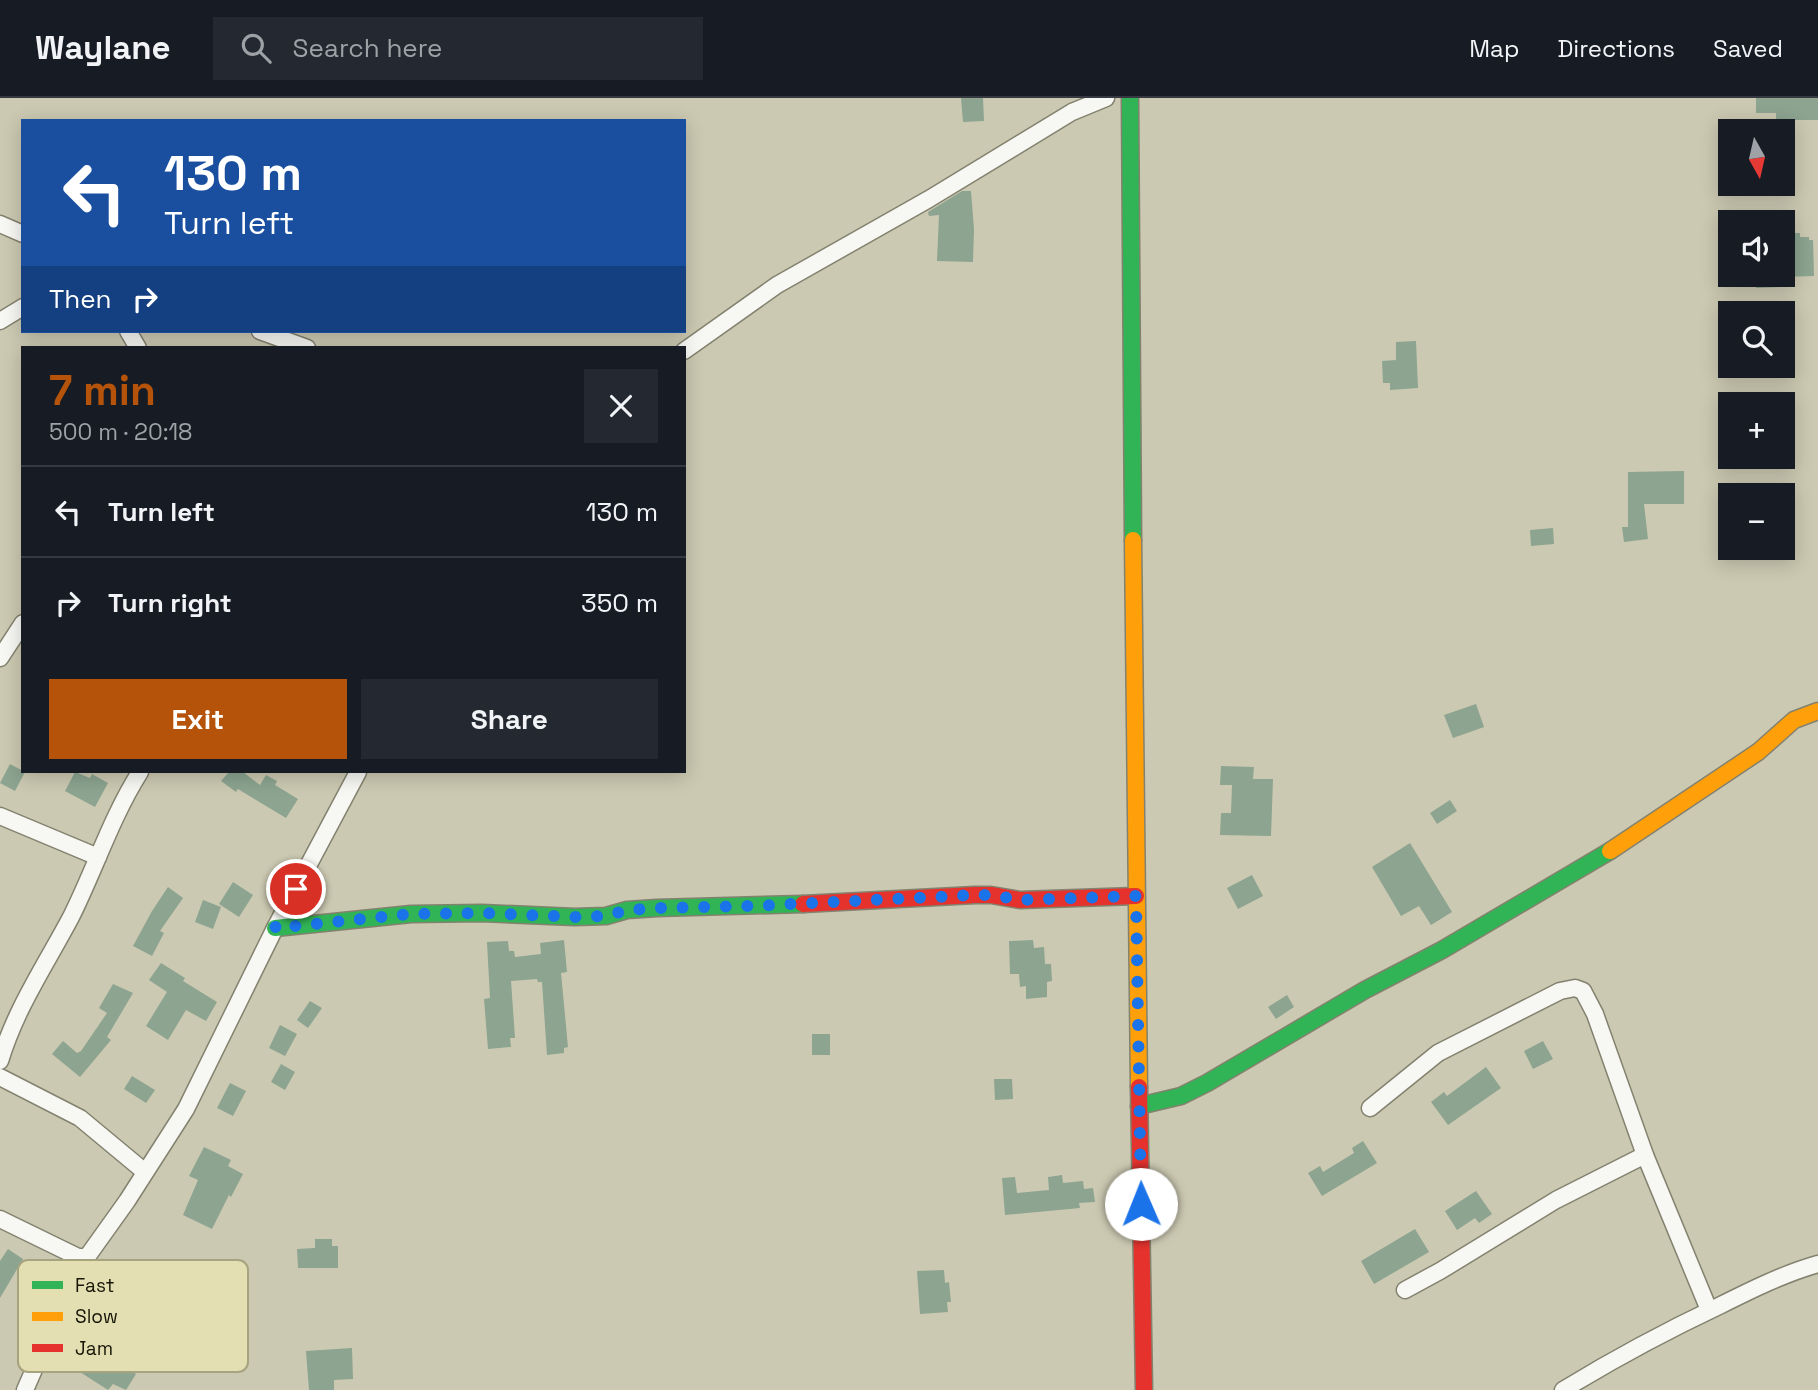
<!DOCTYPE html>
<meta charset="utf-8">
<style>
:root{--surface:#171b24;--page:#242831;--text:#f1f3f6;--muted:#9ea1a6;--line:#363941;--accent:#b45309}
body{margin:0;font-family:"Space Grotesk",sans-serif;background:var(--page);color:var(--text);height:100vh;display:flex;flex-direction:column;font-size:26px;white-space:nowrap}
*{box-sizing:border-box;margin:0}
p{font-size:23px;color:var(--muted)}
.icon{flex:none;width:38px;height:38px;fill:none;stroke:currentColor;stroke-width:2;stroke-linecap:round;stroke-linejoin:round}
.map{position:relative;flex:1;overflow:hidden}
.drawer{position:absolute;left:21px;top:248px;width:665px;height:427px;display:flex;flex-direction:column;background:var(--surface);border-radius:0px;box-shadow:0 4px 18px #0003}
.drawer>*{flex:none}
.hud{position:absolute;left:21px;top:21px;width:665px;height:214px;border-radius:0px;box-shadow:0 4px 18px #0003;background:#1a4fa0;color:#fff;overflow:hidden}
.needle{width:46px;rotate:172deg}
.controls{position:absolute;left:1718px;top:21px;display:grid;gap:14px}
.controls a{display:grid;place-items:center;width:77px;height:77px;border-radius:0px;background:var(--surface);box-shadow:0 4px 18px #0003;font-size:35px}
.pin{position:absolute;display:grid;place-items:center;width:60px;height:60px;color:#fff;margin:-30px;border:4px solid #fff;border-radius:50%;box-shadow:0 2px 7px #0007}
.me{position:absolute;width:77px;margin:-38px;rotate:359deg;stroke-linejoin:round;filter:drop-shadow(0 0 5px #0008)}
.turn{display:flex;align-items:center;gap:24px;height:147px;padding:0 28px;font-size:32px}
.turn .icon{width:91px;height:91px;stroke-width:2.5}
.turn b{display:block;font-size:49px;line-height:60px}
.then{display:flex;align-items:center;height:66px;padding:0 28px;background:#0003;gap:14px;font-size:26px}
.round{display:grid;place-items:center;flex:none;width:74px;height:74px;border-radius:0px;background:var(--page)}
.overview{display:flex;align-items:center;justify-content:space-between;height:119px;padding:0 28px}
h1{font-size:42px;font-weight:700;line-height:52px;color:var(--accent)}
.action{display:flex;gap:14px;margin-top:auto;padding:14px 28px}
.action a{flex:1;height:80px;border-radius:0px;background:var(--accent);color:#fff;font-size:28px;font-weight:700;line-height:80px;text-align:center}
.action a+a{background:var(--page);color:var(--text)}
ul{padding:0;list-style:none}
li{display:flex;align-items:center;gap:21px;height:91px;padding:0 28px;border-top:2px solid var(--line)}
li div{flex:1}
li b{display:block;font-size:26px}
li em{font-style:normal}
header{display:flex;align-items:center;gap:42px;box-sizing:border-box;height:98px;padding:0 35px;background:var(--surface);border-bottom:2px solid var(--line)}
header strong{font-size:33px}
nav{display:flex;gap:38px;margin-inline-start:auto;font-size:24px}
.search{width:490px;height:63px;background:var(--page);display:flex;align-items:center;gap:18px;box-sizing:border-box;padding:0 24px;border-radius:0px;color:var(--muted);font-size:26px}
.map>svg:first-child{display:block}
.building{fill:#8ca490}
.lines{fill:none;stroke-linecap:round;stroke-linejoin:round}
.street-casing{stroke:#83826f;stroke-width:19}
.fast-casing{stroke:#83826f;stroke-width:19}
.slow-casing{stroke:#83826f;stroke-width:19}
.jam-casing{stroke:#83826f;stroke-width:19}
.street{stroke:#f7f7f3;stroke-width:16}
.fast{stroke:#30b455;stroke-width:16}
.slow{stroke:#ff9f0a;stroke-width:16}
.jam{stroke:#e5322d;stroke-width:16}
.route{stroke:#1a73e8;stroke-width:12;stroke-dasharray:0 21.6}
.key{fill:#e3dfb3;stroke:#a6a37f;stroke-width:2}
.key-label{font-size:19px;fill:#171606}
</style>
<header>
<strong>Waylane</strong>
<div class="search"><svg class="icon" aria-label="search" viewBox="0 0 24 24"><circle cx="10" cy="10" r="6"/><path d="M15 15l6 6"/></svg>Search here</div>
<nav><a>Map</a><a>Directions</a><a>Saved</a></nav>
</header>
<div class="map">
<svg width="1818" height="1292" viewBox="0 0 1818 1292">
<rect width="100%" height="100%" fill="#ccc9b2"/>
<g class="building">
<path d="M961,0h22l1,23 -21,1z"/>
<path d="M1756,0h62v22h-42v-7h-20z"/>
<path d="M962,93h9l3,38 -1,33 -36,-1 2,-46 -10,1 -1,-4z"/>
<path d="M1785,135h15v4h9v3h4l1,36 -31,1z"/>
<path d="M1755,177h25l1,12 -25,1z"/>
<path d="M1416,243l2,47 -28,2v-7h-7l-1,-22 14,-1v-18z"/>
<path d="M1684,373v33h-40l4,35 -24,3 -2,-15h6v-55z"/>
<path d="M1553,430l1,16 -23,2 -1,-16z"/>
<path d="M1476,606l8,23 -31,11 -9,-23z"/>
<path d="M10,666l15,8 -10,19 -15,-8z"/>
<path d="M1221,668l33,1 -1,12h20l-2,57 -51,-1 1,-22h10l1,-28h-12z"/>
<path d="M75,674l15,6 2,-4 16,9 -13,24 -30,-16z"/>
<path d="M229,674h14l17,13 6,-10 11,6 -2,4 23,14 -12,19 -48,-29 -2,3 -15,-11z"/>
<path d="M1450,702l7,11 -20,13 -7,-11z"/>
<path d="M1410,745l42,69 -21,13 -12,-19 -18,10 -29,-49z"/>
<path d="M1252,777l11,21 -25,13 -11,-21z"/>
<path d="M233,784l20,13 -14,22 -20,-13z"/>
<path d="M168,789l15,11 -23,33 4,2 -12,23 -19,-10 19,-35z"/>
<path d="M203,802l18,7 -8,22 -18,-7z"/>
<path d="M564,842l3,32 -6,1 7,74 -4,1v5l-17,2 -5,-73h-4l-1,-3 -26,2 4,57h-5l1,9 -23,2 -4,-50 6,-1 -3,-56 21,-1 1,10h5l1,6 26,-3 -1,-11z"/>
<path d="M1033,842l1,8 10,-1 1,17h6l1,17 -5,1v15l-21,2v-13l-6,1 -1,-13h-9l-1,-33z"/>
<path d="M161,865l24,15 -2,3 34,21 -11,19 -20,-11 -18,30 -22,-14 21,-34 -18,-12z"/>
<path d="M113,886l20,9 -26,44 4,3 -31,37 -28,-23 11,-13 14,12 4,-2 26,-38 -8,-5z"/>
<path d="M1287,897l7,12 -18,12 -8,-12z"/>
<path d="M310,903l12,7 -14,20 -11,-8z"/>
<path d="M280,927l17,9 -12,22 -16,-8z"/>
<rect x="812" y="936" width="18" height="21"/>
<path d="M1543,943l10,18 -20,10 -9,-18z"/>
<path d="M281,966l14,8 -10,18 -14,-8z"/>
<path d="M1486,969l15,21 -53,37 -17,-23 13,-10 3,4z"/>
<path d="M132,978l23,14 -9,13 -22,-14z"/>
<path d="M994,981h18l1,20 -18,1z"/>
<path d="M230,985l16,8 -13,25 -16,-8z"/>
<path d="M1363,1043l14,22 -55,33 -14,-23 12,-7 3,6 31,-19 -2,-5z"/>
<path d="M204,1049l27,13 -3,6 15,8 -12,23 -2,-2 -17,34 -29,-14 15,-35 -9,-4z"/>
<path d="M1062,1077l1,8 20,-2 1,8 9,-1 2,14 -16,1 1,5 -75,7 -3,-37 13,-1 2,16 32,-3 -1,-13z"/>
<path d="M1476,1093l16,23 -13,9 -4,-5 -18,12 -12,-19z"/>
<path d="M1415,1131l14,23 -55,32 -13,-23z"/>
<path d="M315,1141h17v7h6v22h-40l-1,-19 18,-1z"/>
<path d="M8,1151l15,10 -23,39v-37z"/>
<path d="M944,1172l1,13 4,-1 2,20h-4l1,10 -28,2 -3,-43z"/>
<path d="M95,1250l41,26 -10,16 -13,-6 -5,6 -28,-18z"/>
<path d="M352,1250l1,31 -19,1v10h-25l-3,-39z"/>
</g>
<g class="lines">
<g class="street-casing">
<g id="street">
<path d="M0,126l23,10"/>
<path d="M0,223l23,-14"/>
<path d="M128,233l10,17"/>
<path d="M260,233l47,17"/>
<path d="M684,253l93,-66 152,-86 143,-87 34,-14"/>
<path d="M0,560l23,-35"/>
<path d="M0,718l98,41"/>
<path d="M0,963c16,-53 45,-95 71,-144 24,-48 40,-99 69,-145"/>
<path d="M0,979l80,41 65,54"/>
<path d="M1370,1010l68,-55 122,-62 15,-3 8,3 12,23 50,141 64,155"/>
<path d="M0,1121l78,38h9"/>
<path d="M1405,1192l35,-19 116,-71 89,-45"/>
<path d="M25,1292l28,-64 34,-69 40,-56 59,-92 89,-181 83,-156"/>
<path d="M1563,1292c51,-31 103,-59 156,-84 32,-16 64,-32 99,-42"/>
</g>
</g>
<g class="fast-casing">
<g id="fast">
<path d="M1130,0l3,442"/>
<path d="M275,830l136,-14 71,-1 93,4 31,-1 21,-6 30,-2 146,-4"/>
<path d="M1139,1008l42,-10 26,-13 158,-93 77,-40 168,-99"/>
</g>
</g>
<g class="slow-casing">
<g id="slow">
<path d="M1133,442l6,547"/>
<path d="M1610,753l148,-99 36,-32 24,-9"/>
</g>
</g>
<g class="jam-casing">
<g id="jam">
<path d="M803,806l172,-9h16l29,5 116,-4"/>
<path d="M1139,989l5,303"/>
</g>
</g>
<use href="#street" class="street"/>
<use href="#fast" class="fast"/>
<use href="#slow" class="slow"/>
<use href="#jam" class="jam"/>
</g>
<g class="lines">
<path class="route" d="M296,791l-21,39 136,-14 71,-1 93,4 31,-1 21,-6 30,-2 95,-2 223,-11h17l28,5 116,-4 5,308"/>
</g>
<rect x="18" y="1162" width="230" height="112" rx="10" class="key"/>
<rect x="32" y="1183" width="31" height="8" fill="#30b455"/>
<rect x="32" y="1214" width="31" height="9" fill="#ff9f0a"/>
<rect x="32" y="1246" width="31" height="8" fill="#e5322d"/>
<g class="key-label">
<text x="75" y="1194">Fast</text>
<text x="75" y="1225">Slow</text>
<text x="75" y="1257">Jam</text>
</g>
</svg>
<div class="controls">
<a><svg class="needle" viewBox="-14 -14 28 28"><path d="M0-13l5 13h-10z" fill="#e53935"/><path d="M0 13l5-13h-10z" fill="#9ea1a6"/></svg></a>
<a><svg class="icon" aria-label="sound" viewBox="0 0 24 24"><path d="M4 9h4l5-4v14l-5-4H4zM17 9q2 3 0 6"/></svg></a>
<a><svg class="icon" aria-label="search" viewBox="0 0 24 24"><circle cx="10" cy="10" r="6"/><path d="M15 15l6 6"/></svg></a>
<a>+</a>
<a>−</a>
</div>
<div class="pin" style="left:296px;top:791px;background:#d93025"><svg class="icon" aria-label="arrive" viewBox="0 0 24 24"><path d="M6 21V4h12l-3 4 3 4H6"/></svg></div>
<svg class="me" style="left:1141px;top:1106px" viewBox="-20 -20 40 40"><circle r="19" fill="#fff"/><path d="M0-13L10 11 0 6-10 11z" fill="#1a73e8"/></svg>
<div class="hud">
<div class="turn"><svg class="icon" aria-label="left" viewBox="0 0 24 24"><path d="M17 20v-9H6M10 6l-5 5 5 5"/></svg><div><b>130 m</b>Turn left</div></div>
<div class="then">Then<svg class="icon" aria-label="right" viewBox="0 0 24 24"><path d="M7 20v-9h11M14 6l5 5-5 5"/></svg></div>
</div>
<section class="drawer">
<div class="overview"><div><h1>7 min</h1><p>500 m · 20:18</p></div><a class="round"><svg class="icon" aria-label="close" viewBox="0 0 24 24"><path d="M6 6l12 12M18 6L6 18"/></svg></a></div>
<ul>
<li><svg class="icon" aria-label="left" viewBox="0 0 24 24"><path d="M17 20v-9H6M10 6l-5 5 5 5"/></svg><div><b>Turn left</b></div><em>130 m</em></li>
<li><svg class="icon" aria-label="right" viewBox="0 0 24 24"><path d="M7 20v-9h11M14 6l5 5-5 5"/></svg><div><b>Turn right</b></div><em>350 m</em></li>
</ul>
<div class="action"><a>Exit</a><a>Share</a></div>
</section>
</div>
